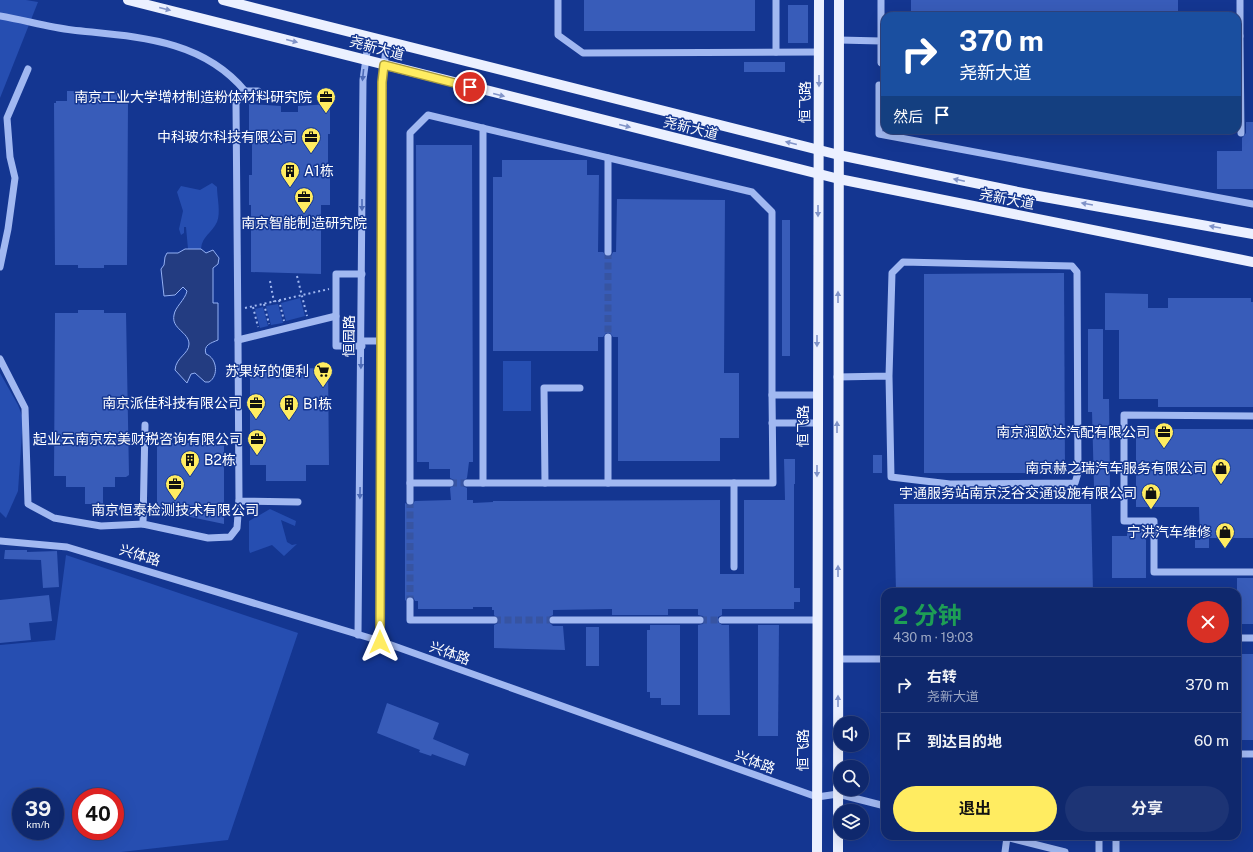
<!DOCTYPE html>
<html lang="zh">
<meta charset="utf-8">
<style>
:root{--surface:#0f286d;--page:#1d3475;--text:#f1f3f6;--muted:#9ba6c2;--line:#2f4480;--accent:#ffec61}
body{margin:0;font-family:"Public Sans","Noto Sans SC",sans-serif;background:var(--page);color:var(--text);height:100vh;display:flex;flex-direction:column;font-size:15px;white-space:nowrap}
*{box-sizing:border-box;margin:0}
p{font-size:13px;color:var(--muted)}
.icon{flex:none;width:22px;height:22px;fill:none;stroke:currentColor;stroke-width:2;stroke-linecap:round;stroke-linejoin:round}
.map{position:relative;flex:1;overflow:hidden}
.sheet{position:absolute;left:881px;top:588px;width:360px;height:252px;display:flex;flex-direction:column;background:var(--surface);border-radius:12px;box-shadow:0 4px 16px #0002,0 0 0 1px var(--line)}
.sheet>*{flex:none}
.top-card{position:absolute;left:881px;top:12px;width:360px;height:122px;border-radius:12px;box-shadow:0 4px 16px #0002,0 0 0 1px var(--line);background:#1a4fa0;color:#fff;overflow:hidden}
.controls{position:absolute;left:833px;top:716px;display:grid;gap:8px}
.controls a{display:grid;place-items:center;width:36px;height:36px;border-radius:50%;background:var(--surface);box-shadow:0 4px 16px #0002,0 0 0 1px var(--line);font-size:20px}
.speed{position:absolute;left:12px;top:788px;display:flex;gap:8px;font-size:20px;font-weight:700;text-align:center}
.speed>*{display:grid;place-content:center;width:52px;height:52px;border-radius:50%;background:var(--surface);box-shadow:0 4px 16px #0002,0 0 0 1px var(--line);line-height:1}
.speed small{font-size:10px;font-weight:400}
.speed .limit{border:6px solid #d22;background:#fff;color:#111}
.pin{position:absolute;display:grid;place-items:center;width:34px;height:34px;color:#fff;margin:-17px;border:2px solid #fff;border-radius:50%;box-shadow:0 1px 4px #0007}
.me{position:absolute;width:44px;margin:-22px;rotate:0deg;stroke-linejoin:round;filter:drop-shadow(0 0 3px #0008)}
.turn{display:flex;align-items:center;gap:14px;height:84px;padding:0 12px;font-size:18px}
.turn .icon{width:52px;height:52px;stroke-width:2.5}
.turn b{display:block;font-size:28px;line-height:34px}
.then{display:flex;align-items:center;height:38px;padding:0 12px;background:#0003;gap:8px;font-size:15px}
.round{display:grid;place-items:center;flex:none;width:42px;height:42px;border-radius:21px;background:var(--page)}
.head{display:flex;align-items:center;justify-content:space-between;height:68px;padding:0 12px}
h1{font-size:24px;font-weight:700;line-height:30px;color:#1e9e55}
.primary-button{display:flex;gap:8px;margin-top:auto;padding:8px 12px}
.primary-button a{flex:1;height:46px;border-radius:24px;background:var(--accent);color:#111;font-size:16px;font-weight:700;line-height:46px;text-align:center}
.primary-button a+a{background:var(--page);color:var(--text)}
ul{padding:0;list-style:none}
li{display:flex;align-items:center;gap:12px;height:56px;padding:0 12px;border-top:1px solid var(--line)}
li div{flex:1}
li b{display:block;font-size:15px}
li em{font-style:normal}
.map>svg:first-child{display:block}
.green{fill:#264eb1;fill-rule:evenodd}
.water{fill:#233c81;stroke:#93b0f4}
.building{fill:#385cb9}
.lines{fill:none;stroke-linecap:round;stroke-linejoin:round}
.minor-tunnel{stroke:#3754a2;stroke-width:7;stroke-dasharray:7 3.5;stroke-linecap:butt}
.path{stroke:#a1b8f1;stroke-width:2;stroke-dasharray:2 3;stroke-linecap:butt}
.minor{stroke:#a1b8f1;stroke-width:7}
.major{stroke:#ebf0ff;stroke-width:10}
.oneway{fill:#8093c8}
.oneway2{fill:#4c6ab7}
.route-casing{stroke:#a6993f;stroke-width:10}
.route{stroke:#ffec61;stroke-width:7}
.labels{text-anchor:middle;stroke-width:3;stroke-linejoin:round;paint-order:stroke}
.street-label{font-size:14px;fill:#fff;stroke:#143691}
.poi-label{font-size:14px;fill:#fff;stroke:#143691;text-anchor:end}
</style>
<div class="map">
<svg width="1253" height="852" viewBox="0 0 1253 852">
<rect width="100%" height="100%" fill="#143691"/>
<g class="green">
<path d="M0,0h26l12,2 -38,96z"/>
<path d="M212,183l5,4c0,10 4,26 0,35 -5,11 -15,14 -16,27h-13l-2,-22h-2v6l-3,2 -2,-6 4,-18 -6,-19 4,-6 19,4z"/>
<path d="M300,298l5,18 -19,5 -5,-18z"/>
<path d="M278,304l5,19 -12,2 -5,-19z"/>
<path d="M263,307l5,19 -8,2 -5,-19z"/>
<rect x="503" y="361" width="28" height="50"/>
<path d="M0,373l18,32 5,13 -5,73 -12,27 -6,-6z"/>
<path d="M270,509l26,12 -1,5 -14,-6 6,22 5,3 5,-1 -13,12 -12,-11 -22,8 -1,-3v-29z"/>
<path d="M66,555l232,78 -70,207 -107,12h-121v-207l55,-5zM21,797h34v34h-34zM81,797h34v34h-34z"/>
</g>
<path class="water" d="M185,249h16l5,4 7,-3 6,8 -1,6 -5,4v35h5v37c-7,3 -15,5 -12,14 11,4 13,22 3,28h-4l-10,-9 -4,1 -4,9 -12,-13c1,-13 14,-16 14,-26 0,-12 -18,-15 -15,-29 1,-8 11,-15 13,-24l-4,-4 -8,8 -11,1 -3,-27 3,-4 1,-8 2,-4h11z"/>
<g class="building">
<rect x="584" y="0" width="171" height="31"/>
<path d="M911,0h267v11h-21v5h-38v-5h-16v5h-192z"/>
<rect x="788" y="5" width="20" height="38"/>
<rect x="744" y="62" width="41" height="10"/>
<path d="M67,91h50v11h11l-1,163h-23v3h-26v-3h-23l-1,-162h2v-2h11z"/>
<path d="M249,104l32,2v6h17v-6l32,-2v30h-2v41h2v30h-9v69l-70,-2v-67h-2v-30h3v-41h-3z"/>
<path d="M1246,122h7v67h-36v-38h25v-13l4,-5z"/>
<path d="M416,145h56l1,317h-4l-2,16 -5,5 1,3 4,2v12h6v3l20,-1v-1l227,-1v74h24v-74h41l-1,-41h11v25h-1v104h6v14h-6v7h-72v6l-4,2v5l4,3h7l1,90h-32v-90l5,-1 2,-4 -2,-4 -5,-1v-6h-30v6h-56v-6l-59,1v5l-4,2v5l4,4h10l2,24 -71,-2v-23l4,-2 1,-3 -5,-5v-5h-2v-3h-19v2h-55v-8h-3l-2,-4h-5l-3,4v-98l5,3 5,-5 36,-1 -1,-12 5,-5 -1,-3 -4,-2v-9h-21v-7h-12z"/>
<path d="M502,160h85v15h12l-1,77h5l5,5 3,-1 2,-4h3l1,-53 108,1 -1,173h15v65h-19v23h-102v-124h-5l-3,-4h-4l-3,4h-5v14h-105v-174h9z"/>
<rect x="782" y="220" width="8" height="136"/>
<path d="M1064,273l1,200h-141v-199z"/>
<path d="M1105,293l43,1v14h20v-10h83v4h2v105h-95v-8h-39v-69h-14z"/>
<path d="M78,310h26v3h22l3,162 -3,2h-11v10h-12v17h-18v-17h-19v-11h-12l1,-163h23z"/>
<path d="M1088,329h15v70h6l1,88h-16l-2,-75h-4z"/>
<path d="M328,368l1,97h-23v16h-40v-16h-16v-96z"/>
<path d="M1136,429h117v109h-44v10h-14v-8h5l-1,-33h-63z"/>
<path d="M157,443h67v81l-67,-14z"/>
<rect x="873" y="455" width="9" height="18"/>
<path d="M894,504h197l2,88h-197z"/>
<path d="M1127,531h19v47h-34v-42h15z"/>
<path d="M5,550h22v2l30,-1 2,36 -16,1 -2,-28 -37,-1z"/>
<rect x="1237" y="578" width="16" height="46"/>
<path d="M49,595l3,26 -23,2 2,17 -31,3v-43z"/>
<path d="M650,625h30v80h-19v-7h-11v-6h-3v-62h3z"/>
<path d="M758,625h21l-1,111h-20z"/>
<rect x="586" y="627" width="13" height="39"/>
<rect x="1237" y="654" width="16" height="86"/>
<path d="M387,703l52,20 -6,16 36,15 -4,12 -33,-12 -1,2 -12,-4 1,-2 -43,-17z"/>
</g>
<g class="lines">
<g class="minor-tunnel">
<path d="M608,252v85"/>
<path d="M450,483h17"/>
<path d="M410,501v100"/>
<path d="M494,620h59"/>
<path d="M700,620h22"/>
</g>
<g class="path">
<path d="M297,276l10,40"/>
<path d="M270,281l4,21"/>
<path d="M279,300l5,21"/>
<path d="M264,304l5,20"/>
<path d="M253,307l5,20"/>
<path d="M245,308l84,-19"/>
</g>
<g class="minor">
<path d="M558,0v35l25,18 236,-1"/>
<path d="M776,0v52"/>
<path d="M1240,0v36"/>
<path d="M0,16c24,4 48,11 72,14 63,7 129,8 173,61"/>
<path d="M1237,36h3l1,97"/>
<path d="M839,40l42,1v22l4,1"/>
<path d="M881,41v-41"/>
<path d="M879,85v49l374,70"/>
<path d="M258,91h-13l-9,12 2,237 98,-24"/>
<path d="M608,158v94"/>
<path d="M0,267l8,-38 7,-51 -5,-21 -3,-39 21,-49"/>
<path d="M608,337v146"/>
<path d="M238,340l1,161 59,1"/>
<path d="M362,341h20"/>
<path d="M362,346h-26v-72h26"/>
<path d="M0,359l25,49 3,96 26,14 47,8 42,-2"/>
<path d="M837,377l52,-1 3,-103 11,-11 169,4 5,6 1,201 -3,10 -125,1 -59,-7 -2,-101"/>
<path d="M1253,416l-129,-1v106h30v51h99"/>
<path d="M772,423h45"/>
<path d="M145,425l-2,99 65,14 22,-1 7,-9 2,-27"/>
<path d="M410,483h40"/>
<path d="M467,483h306l-1,-88"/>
<path d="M483,483v-355"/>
<path d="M545,483l-1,-95h36"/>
<path d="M410,501v-368l18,-18 324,77 20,20v183h45"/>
<path d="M0,541l67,6 313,94 437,156 21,-3 47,12"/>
<path d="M734,567v-84"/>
<path d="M410,601v19h84"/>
<path d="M553,620h147"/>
<path d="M722,620h95"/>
<path d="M358,635l5,-555 6,-43"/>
<path d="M1237,638h16"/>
<path d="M380,641l2,-559 5,-41"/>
<path d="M838,659h47"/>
<path d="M1237,754h16"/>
<path d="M1002,836l63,16"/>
<path d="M1099,836v16"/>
<path d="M1116,836v16"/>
<path d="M1005,852l2,-15"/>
</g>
<g class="major">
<path d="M128,0l711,179 414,83"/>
<path d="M223,0l616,155 194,40 220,39"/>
<path d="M817,852l2,-852"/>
<path d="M838,852l1,-852"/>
</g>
</g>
<defs><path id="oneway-solid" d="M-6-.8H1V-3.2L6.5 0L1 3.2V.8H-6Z"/></defs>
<g class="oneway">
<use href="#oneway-solid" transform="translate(165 9) rotate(14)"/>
<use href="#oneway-solid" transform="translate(292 41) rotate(14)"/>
<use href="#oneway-solid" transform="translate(819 81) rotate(90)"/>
<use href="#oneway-solid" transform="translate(499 95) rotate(14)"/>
<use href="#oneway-solid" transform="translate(625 126) rotate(14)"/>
<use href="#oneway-solid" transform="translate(791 143) rotate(-166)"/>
<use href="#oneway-solid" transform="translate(959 180) rotate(-168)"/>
<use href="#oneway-solid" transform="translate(1087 204) rotate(-170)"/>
<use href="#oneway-solid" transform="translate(818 211) rotate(90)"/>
<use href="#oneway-solid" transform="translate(1215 227) rotate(-170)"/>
<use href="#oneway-solid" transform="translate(838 297) rotate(-90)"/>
<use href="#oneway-solid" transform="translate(817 341) rotate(90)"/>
<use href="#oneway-solid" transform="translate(837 427) rotate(-90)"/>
<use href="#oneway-solid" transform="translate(817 471) rotate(90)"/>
<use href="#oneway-solid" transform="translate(838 571) rotate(-90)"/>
<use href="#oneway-solid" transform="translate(838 701) rotate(-90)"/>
</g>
<g class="oneway2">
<use href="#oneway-solid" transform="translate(363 75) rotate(96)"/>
<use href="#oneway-solid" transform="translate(362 205) rotate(90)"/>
<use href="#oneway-solid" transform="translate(361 363) rotate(91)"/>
<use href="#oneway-solid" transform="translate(360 493) rotate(91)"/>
</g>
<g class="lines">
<g class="route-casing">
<path id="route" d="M380,642l2,-560 2,-17 86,22"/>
</g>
<use href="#route" class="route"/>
</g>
<defs>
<g id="office-pin" transform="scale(1)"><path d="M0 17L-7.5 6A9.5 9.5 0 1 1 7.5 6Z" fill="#ffec61" stroke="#143691"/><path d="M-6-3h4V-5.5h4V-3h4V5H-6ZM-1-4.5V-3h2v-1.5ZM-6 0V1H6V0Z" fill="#111"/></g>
<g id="building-pin" transform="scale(1)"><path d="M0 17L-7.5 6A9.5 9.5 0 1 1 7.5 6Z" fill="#ffec61" stroke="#143691"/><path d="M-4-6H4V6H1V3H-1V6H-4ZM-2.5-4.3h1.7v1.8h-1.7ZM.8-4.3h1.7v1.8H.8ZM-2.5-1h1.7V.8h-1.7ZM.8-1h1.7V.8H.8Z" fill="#111"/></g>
<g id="supermarket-pin" transform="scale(1)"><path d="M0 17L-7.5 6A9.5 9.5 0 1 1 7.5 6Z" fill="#ffec61" stroke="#143691"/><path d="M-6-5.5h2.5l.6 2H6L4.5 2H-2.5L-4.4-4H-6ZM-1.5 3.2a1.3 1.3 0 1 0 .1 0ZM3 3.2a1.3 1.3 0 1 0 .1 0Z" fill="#111"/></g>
<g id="shop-pin" transform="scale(1)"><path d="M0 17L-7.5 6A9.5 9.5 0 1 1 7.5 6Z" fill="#ffec61" stroke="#143691"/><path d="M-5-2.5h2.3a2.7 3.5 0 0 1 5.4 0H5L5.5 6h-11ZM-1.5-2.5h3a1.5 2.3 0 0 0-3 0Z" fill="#111"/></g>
</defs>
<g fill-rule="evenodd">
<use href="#office-pin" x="326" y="97"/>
<use href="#office-pin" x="311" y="137"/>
<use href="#building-pin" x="290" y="171"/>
<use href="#office-pin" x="304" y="197"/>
<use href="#supermarket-pin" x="323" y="371"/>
<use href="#office-pin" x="256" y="403"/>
<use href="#building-pin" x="289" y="404"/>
<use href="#office-pin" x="1164" y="432"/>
<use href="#office-pin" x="257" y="439"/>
<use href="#building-pin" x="190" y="460"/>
<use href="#shop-pin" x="1221" y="468"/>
<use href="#office-pin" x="175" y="484"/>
<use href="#shop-pin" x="1151" y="493"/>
<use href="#shop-pin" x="1225" y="532"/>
</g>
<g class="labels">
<g class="street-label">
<text transform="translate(377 48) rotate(15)" y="5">尧新大道</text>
<text transform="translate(805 102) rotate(-90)" y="5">恒飞路</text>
<text transform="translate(691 128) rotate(14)" y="5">尧新大道</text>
<text transform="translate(1007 199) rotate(11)" y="5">尧新大道</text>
<text transform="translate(349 336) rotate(-90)" y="5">恒园路</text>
<text transform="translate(803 426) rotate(-90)" y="5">恒飞路</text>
<text transform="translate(140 555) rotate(17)" y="5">兴体路</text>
<text transform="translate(450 653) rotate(20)" y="5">兴体路</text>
<text transform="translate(803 750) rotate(-90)" y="5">恒飞路</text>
<text transform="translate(755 762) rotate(20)" y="5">兴体路</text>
</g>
<g class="poi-label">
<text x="312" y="102">南京工业大学增材制造粉体材料研究院</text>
<text x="297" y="142">中科玻尔科技有限公司</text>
<text x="304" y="176" text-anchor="start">A1栋</text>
<text x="304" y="228" text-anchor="middle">南京智能制造研究院</text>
<text x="309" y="376">苏果好的便利</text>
<text x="242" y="408">南京派佳科技有限公司</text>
<text x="303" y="409" text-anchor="start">B1栋</text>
<text x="1150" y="437">南京润欧达汽配有限公司</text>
<text x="243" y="444">起业云南京宏美财税咨询有限公司</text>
<text x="204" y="465" text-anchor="start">B2栋</text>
<text x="1207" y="473">南京赫之瑞汽车服务有限公司</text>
<text x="1137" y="498">宇通服务站南京泛谷交通设施有限公司</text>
<text x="175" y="515" text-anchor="middle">南京恒泰检测技术有限公司</text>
<text x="1211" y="537">宁洪汽车维修</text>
</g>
</g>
</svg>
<div class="controls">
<a><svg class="icon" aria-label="sound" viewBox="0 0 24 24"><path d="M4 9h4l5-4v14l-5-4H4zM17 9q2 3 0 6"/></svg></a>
<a><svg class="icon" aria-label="search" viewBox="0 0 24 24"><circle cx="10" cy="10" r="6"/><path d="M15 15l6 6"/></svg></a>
<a><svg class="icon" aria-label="layers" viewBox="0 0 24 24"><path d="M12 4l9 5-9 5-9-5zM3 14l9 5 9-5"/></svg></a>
</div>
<div class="speed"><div>39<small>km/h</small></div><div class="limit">40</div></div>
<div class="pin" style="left:470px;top:87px;background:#d93025"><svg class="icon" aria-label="arrive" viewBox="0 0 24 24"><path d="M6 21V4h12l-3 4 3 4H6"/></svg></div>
<svg class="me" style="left:380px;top:642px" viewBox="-20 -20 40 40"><path d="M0-17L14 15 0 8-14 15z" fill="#ffec61" stroke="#fff" stroke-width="4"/></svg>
<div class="top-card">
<div class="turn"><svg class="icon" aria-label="right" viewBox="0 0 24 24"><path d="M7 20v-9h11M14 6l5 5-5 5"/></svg><div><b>370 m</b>尧新大道</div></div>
<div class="then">然后<svg class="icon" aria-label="arrive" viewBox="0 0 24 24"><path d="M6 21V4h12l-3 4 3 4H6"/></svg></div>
</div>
<section class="sheet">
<div class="head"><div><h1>2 分钟</h1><p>430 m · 19:03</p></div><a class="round" style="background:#d93025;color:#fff"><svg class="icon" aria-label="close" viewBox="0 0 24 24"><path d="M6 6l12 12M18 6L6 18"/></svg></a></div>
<ul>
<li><svg class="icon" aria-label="right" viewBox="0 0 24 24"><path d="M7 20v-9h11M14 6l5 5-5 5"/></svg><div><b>右转</b><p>尧新大道</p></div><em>370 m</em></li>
<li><svg class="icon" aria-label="arrive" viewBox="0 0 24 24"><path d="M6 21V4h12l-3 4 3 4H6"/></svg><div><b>到达目的地</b></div><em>60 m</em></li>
</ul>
<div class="primary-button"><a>退出</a><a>分享</a></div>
</section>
</div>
